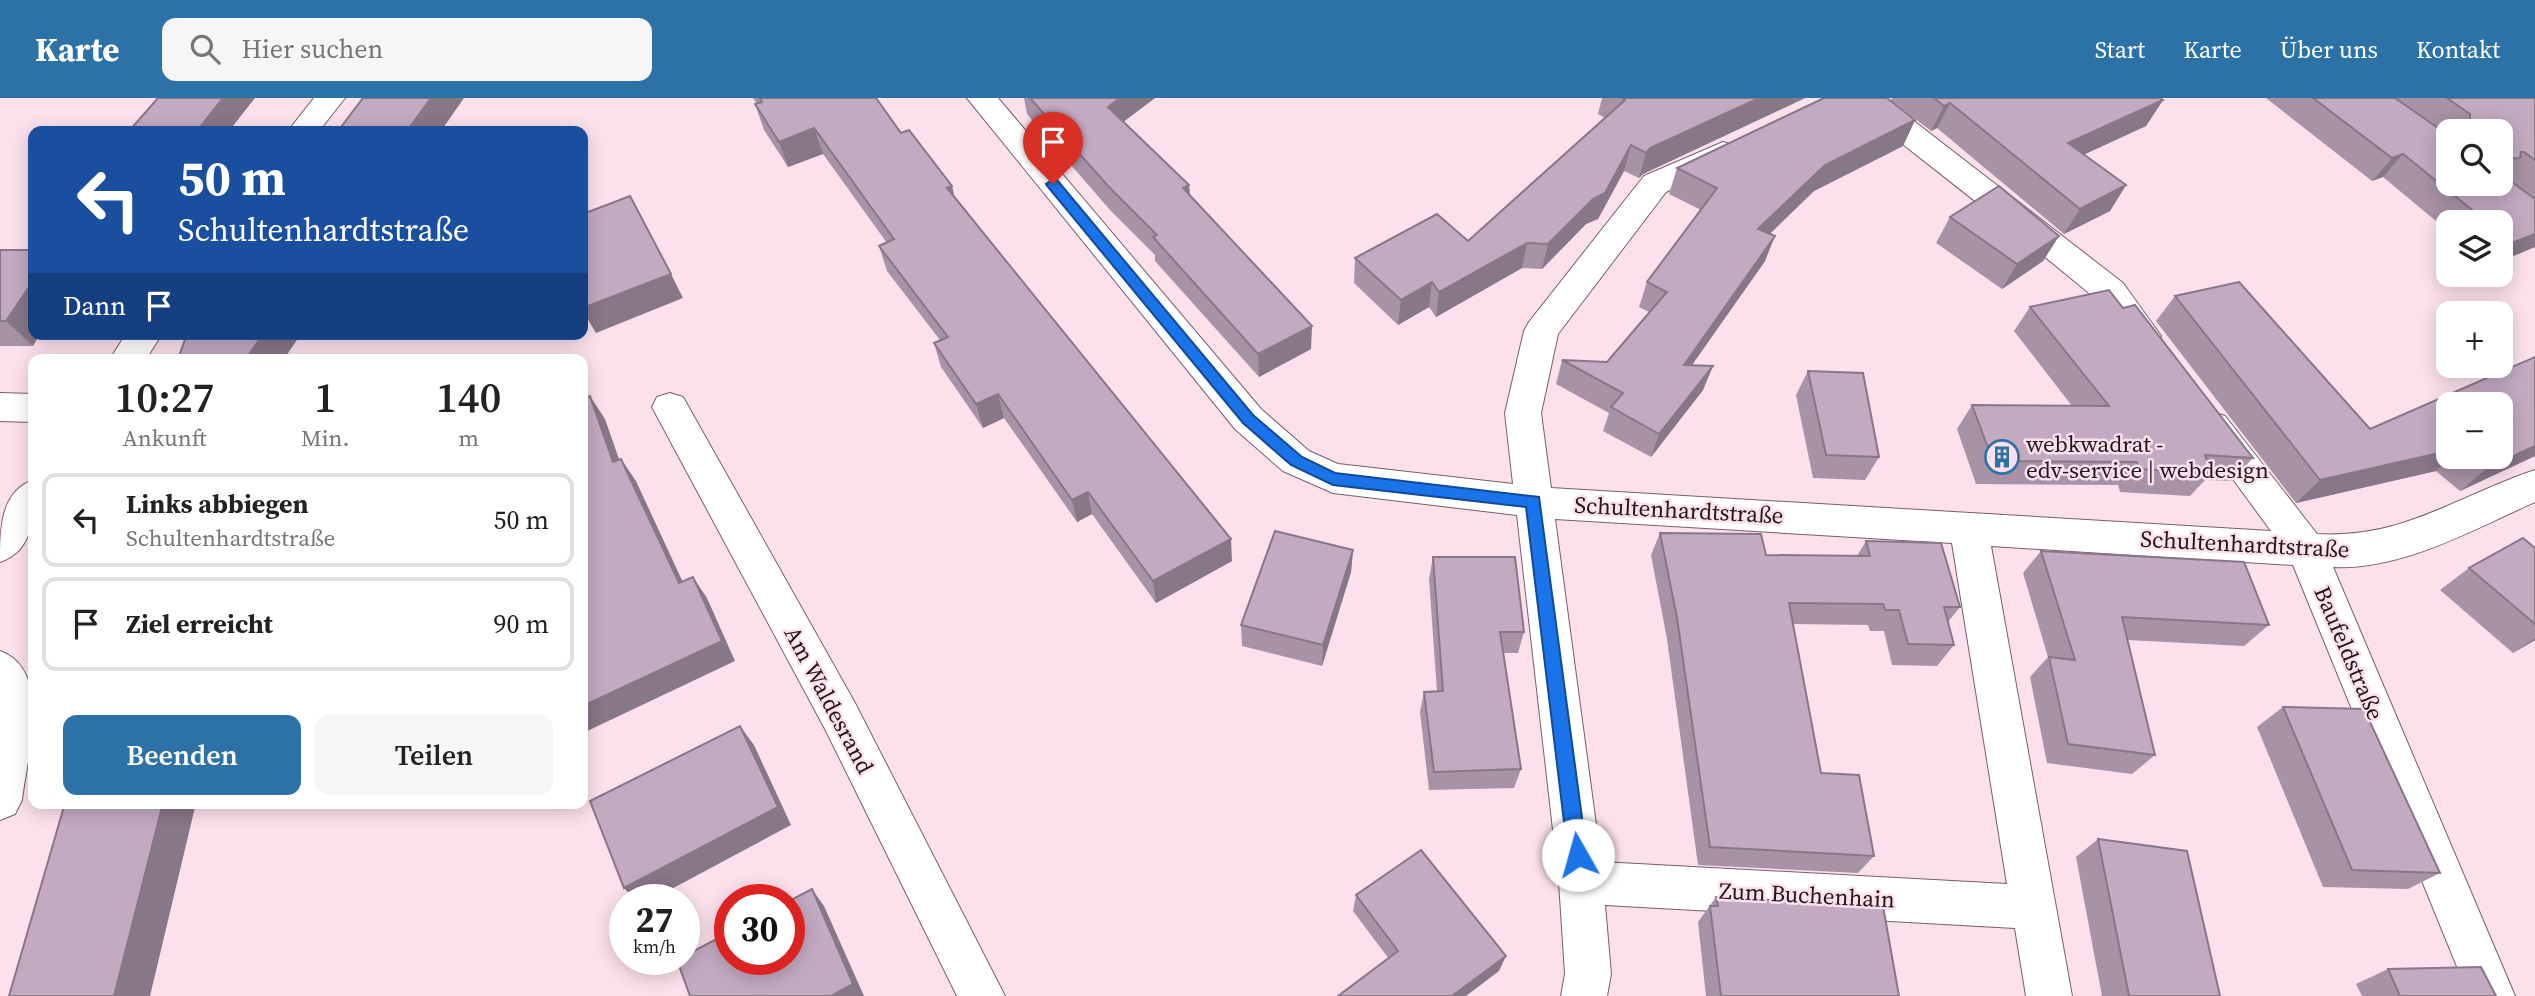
<!DOCTYPE html>
<html lang="de">
<meta charset="utf-8">
<style>
:root{--surface:#fff;--page:#f6f6f6;--text:#222;--muted:#767676;--line:#e0e0e0;--accent:#2c72a7}
body{margin:0;font-family:"Source Serif 4",serif;background:var(--page);color:var(--text);height:100vh;display:flex;flex-direction:column;font-size:26px;white-space:nowrap}
*{box-sizing:border-box;margin:0}
p{font-size:23px;color:var(--muted)}
.icon{flex:none;width:38px;height:38px;fill:none;stroke:currentColor;stroke-width:2;stroke-linecap:round;stroke-linejoin:round}
.map{position:relative;flex:1;overflow:hidden}
.side{position:absolute;left:28px;top:256px;width:560px;height:455px;display:flex;flex-direction:column;background:var(--surface);border-radius:14px;box-shadow:0 4px 18px #0003}
.side>*{flex:none}
.hud{position:absolute;left:28px;top:28px;width:560px;height:214px;border-radius:14px;box-shadow:0 4px 18px #0003;background:#1a4fa0;color:#fff;overflow:hidden}
.controls{position:absolute;left:2436px;top:21px;display:grid;gap:14px}
.controls a{display:grid;place-items:center;width:77px;height:77px;border-radius:14px;background:var(--surface);box-shadow:0 4px 18px #0003;font-size:35px}
.speed{position:absolute;left:609px;top:786px;display:flex;gap:14px;font-size:35px;font-weight:700;text-align:center}
.speed>*{display:grid;place-content:center;width:91px;height:91px;border-radius:50%;background:var(--surface);box-shadow:0 4px 18px #0003;line-height:1}
.speed small{font-size:18px;font-weight:400}
.speed .limit{border:10px solid #d22;background:#fff;color:#111}
.pin{position:absolute;display:grid;place-items:center;width:60px;height:60px;color:#fff;margin:-72px -30px;border-radius:50% 50% 50% 0;rotate:-45deg;box-shadow:0 0 7px #0007}
.pin .icon{rotate:45deg}
.me{position:absolute;width:77px;margin:-38px;rotate:353deg;stroke-linejoin:round;filter:drop-shadow(0 0 5px #0008)}
.turn{display:flex;align-items:center;gap:24px;height:147px;padding:0 35px;font-size:32px}
.turn .icon{width:91px;height:91px;stroke-width:2.5}
.turn b{display:block;font-size:49px;line-height:60px}
.then{display:flex;align-items:center;height:66px;padding:0 35px;background:#0003;gap:14px;font-size:26px}
.eta{display:flex;justify-content:space-evenly;align-items:center;height:119px;text-align:center}
.eta b{font-size:42px;font-weight:600;line-height:49px}
.cta{display:flex;gap:14px;margin-top:auto;padding:14px 35px}
.cta a{flex:1;height:80px;border-radius:14px;background:var(--accent);color:#fff;font-size:28px;font-weight:600;line-height:80px;text-align:center}
.cta a+a{background:var(--page);color:var(--text)}
ul{padding:0;list-style:none}
li{display:flex;align-items:center;gap:21px;height:94px;margin:0 14px 10px;padding:0 21px;border:4px solid var(--line);border-radius:14px}
li div{flex:1}
li b{display:block;font-size:26px}
li em{font-style:normal}
header{display:flex;align-items:center;gap:42px;box-sizing:border-box;height:98px;padding:0 35px;background:var(--accent);color:#fff}
header strong{font-size:33px}
nav{display:flex;gap:38px;margin-inline-start:auto;font-size:24px}
.search{width:490px;height:63px;background:var(--page);display:flex;align-items:center;gap:18px;box-sizing:border-box;padding:0 24px;border-radius:14px;color:var(--muted);font-size:26px}
.map>svg:first-child{display:block}
.lines{fill:none;stroke-linecap:round;stroke-linejoin:round}
.street-casing{stroke:#7a5d6a;stroke-width:2}
.secondary-casing{stroke:#7a5d6a;stroke-width:2}
.street{fill:#fff;fill-rule:evenodd}
.secondary{fill:#fff;fill-rule:evenodd}
.wall{fill:#a892a6;fill-rule:evenodd}
.shaded-wall{fill:#887787}
.building{fill:#c3aac1;stroke:#887787;stroke-width:2}
.route{fill:#1a73e8;stroke:#114b97;stroke-width:2}
.labels{text-anchor:middle;stroke-width:5;stroke-linejoin:round;paint-order:stroke}
.poi-label{font-size:23px;fill:#22161c;stroke:#fce1ed;text-anchor:start}
.street-label{font-size:23px;fill:#22161c;stroke:#fce1ed}
</style>
<header>
<strong>Karte</strong>
<div class="search"><svg class="icon" aria-label="search" viewBox="0 0 24 24"><circle cx="10" cy="10" r="6"/><path d="M15 15l6 6"/></svg>Hier suchen</div>
<nav><a>Start</a><a>Karte</a><a>Über uns</a><a>Kontakt</a></nav>
</header>
<div class="map">
<svg width="2535" height="898" viewBox="0 0 2535 898">
<rect width="100%" height="100%" fill="#fce1ed"/>
<g class="lines">
<g class="street-casing">
<g id="street">
<path d="M967,0h31l263,311 48,42 29,13 175,20 -8,-71 19,-82 5,-9 115,-146 79,-34 11,3 5,7 -5,7 -68,33 -108,142 -17,79 10,75 720,43 -77,-105 5,-10 13,-4 13,4 92,118c86,5 140,-38 218,-64v32c-60,27 -135,69 -202,65l182,429h-46l-176,-431 -302,-19 81,450h-46l-11,-68 -410,-23 6,69 -4,22h-46l4,-22 -6,-92 -42,-367 -184,-22 -50,-22 -48,-42zM1555,421l397,24 55,341 -406,-22z"/>
<path d="M1849,0h35l239,185 38,53 -5,9c-33,10 -39,-29 -61,-47 -79,-66 -161,-129 -242,-193z"/>
<path d="M0,295l33,1v28l-33,-1z"/>
<path d="M670,295l13,4 172,306 150,293h-48l-132,-267 -173,-322 5,-10z"/>
<path d="M0,553c53,19 27,105 22,149l-7,14 -15,6z"/>
</g>
</g>
<g class="secondary-casing">
<g id="secondary">
<path d="M314,0h31l-26,33h-31z"/>
<path d="M126,236h36l-16,25h-36z"/>
<path d="M33,382c1,31 3,70 -33,82 0,-32 0,-70 33,-82z"/>
</g>
</g>
<use href="#street" class="street"/>
<use href="#secondary" class="secondary"/>
</g>
<g class="wall">
<path d="M753,0h123l25,35 54,66 277,362 -76,42 -64,-89 -15,8 -73,-104 -21,10 -42,-61 -7,-24 6,-3 -53,-69 -8,-25 8,-3 -64,-89 -35,13 -24,-37 -9,-26h2z"/>
<path d="M1024,0h131l-32,24 66,63 1,11 121,153 -52,28 -104,-116v-6l-45,-45 -83,-96z"/>
<path d="M1602,0h203l-162,76 -4,4 -15,-7 -26,48 -12,5 -44,45 -20,-1 -86,49 -7,-10 -31,18 -44,-42 1,-25 113,-17 137,-123 -7,-4z"/>
<path d="M1892,0h268l3,2 -17,26 -62,28 42,31 -16,26 -46,23 -127,-106 -6,3 -40,-31z"/>
<path d="M2266,0h269v149l-34,14v-39h-53v9l-65,-54 -11,4zM2448,33h53v53h-53z"/>
<path d="M1915,22l-12,26 -89,45 -44,43 -5,27 -73,104 11,25 -52,67 -48,-26 6,-18 -53,-29 6,-24 45,2 42,-50 -10,-5 8,-25 54,-72 -32,-16 8,-26z"/>
<path d="M1950,119l109,19 -16,25 -41,28 -66,-46z"/>
<path d="M0,152l33,96h-33z"/>
<path d="M2175,198l195,133 165,-72v99l-75,35 -24,-20 -140,32 -140,-182zM2501,306v53h-53z"/>
<path d="M2030,209l223,151 -22,23 -26,-1 -15,16 -70,-4 -2,-7 -142,-1 -19,-55 15,-24 100,1 -58,-75z"/>
<path d="M1808,273l71,86 -14,23 -52,-2 -17,-83z"/>
<path d="M1660,435l106,22 91,1 9,-15 94,66 -12,15 6,23 -17,21 -45,-1 -8,-34h-14l-2,-6 -75,-1 28,149 53,83 -16,17 -160,-8 -31,-226 -16,-84z"/>
<path d="M2535,450v92l-22,13 -73,-63 29,-22z"/>
<path d="M1353,452l-2,22 -29,94 -80,-20 -1,-21z"/>
<path d="M2041,453l228,74 -25,21 -117,-6 28,115 -23,19 -85,-11 -17,-86 18,-20 -25,-84z"/>
<path d="M1433,459l91,75 -6,21h-15l18,116 -7,19 -85,2 -9,-78 4,-20 13,-1 -8,-112z"/>
<path d="M2283,609l157,166 -32,16 -85,-2 -66,-160z"/>
<path d="M2098,741l122,157h-118l-26,-139z"/>
<path d="M1356,797l143,76 -110,-12 -36,-48z"/>
<path d="M1716,799l183,99h-193l-8,-74z"/>
<path d="M2388,871l108,27h-134l-6,-12z"/>
</g>
<g class="shaded-wall">
<path d="M223,0h32l-26,33h-32z"/>
<path d="M431,0h33l-23,33h-34z"/>
<path d="M1120,0h35l-44,33 -3,-24z"/>
<path d="M1759,0h46l-162,76 -4,4 7,-25 4,-5z"/>
<path d="M2163,2l-17,26 -93,43 15,-26z"/>
<path d="M1950,5l-13,25 -6,3 13,-25z"/>
<path d="M1915,22l-12,26 -89,45 -66,63 10,-25 67,-64z"/>
<path d="M814,30l9,26 -35,13 -9,-25z"/>
<path d="M1631,47l-7,26 -26,48 -12,5 -44,45 6,-25z"/>
<path d="M2403,56l-20,23 -11,4 20,-23z"/>
<path d="M1189,87l2,24 -8,-21z"/>
<path d="M2126,87l-16,26 -46,23 16,-25z"/>
<path d="M952,88l6,25 -11,-23z"/>
<path d="M2535,136v13l-34,14v-7l11,-11z"/>
<path d="M1775,138l-10,25 -90,128 9,-24z"/>
<path d="M2059,138l-16,25 -41,28 15,-25z"/>
<path d="M1527,145l-5,25 -86,49 3,-25z"/>
<path d="M671,176l12,24 -87,35 -13,-22v-3z"/>
<path d="M33,183v53h7l-7,12 -27,-25z"/>
<path d="M1432,184l-3,25 -31,18 3,-25z"/>
<path d="M1312,228l-1,23 -52,28 -1,-23z"/>
<path d="M263,236h38l-17,25h-38z"/>
<path d="M1713,268l-10,24 -52,67 8,-23z"/>
<path d="M998,296l6,24 -21,10 -7,-24z"/>
<path d="M590,298l15,23 23,66 -15,-23z"/>
<path d="M2535,348v10l-75,35 27,-23z"/>
<path d="M2448,353v6h4l-16,14 -140,32 24,-23z"/>
<path d="M621,361l15,22 57,123 -14,-21z"/>
<path d="M1088,394l4,22 -15,8 -5,-22z"/>
<path d="M1231,441l1,22 -76,42 -3,-22z"/>
<path d="M1353,452l-2,22 -29,94 1,-21z"/>
<path d="M693,479l14,21 28,63 -152,72v-27z"/>
<path d="M2535,540v2l-22,13z"/>
<path d="M740,628l14,19 37,80 -140,75h-16l-11,-12z"/>
<path d="M163,705h33l-46,193h-36z"/>
<path d="M812,791l12,17 40,90h-33z"/>
<path d="M1506,858l-7,15 -33,25h-14z"/>
</g>
<g class="building">
<path d="M158,0h65l-26,33h-68z"/>
<path d="M363,0h68l-24,33h-69z"/>
<path d="M760,0h116l25,35 8,-3 43,56 -5,2 284,351 -78,42 -65,-89 -16,8 -74,-106 -22,10 -42,-61 14,-6 -69,-91 15,-7 -80,-111 -35,14 -24,-38 7,-2z"/>
<path d="M1030,0h90l-12,9 81,78 -6,3 129,138 -54,28 -105,-117 4,-2 -49,-49z"/>
<path d="M1622,0h137l-109,50 -4,5 -15,-8 -26,48 -12,6 -45,45 -21,-1 -88,49 -7,-10 -31,18 -46,-42 82,-44 31,27 157,-141z"/>
<path d="M1824,0h63l28,22 -90,45 -67,64 17,7 -91,129 29,1 -54,68 -48,-27 12,-14 -61,-33 45,2 60,-70 -20,-10 70,-94 -40,-20z"/>
<path d="M1934,0h226l3,2 -95,43 58,42 -46,24 -130,-106 -6,3z"/>
<path d="M2313,0h82l53,37v49h53v-10l34,25v35l-23,9 -11,-9v-12h-14l-84,-68 -11,4z"/>
<path d="M2447,0h88v62l-11,-8h-3l-1,6 -19,1v-28h-31v-17z"/>
<path d="M1999,88l60,50 -42,28 -67,-47z"/>
<path d="M630,98l41,78 -88,34v-94z"/>
<path d="M0,152h33v31l-27,40h-6z"/>
<path d="M2239,184l131,147 165,-72v89l-48,22 -14,-11h28v-53h-53v47l-128,29 -145,-184z"/>
<path d="M2109,192l14,18 12,-3 118,153 -48,-3 7,18 -73,-4 -2,-7 -144,-1 -21,-56 137,1 -79,-99z"/>
<path d="M187,236h76l-17,25h-68z"/>
<path d="M1808,273l55,2 16,84 -53,-2z"/>
<path d="M590,298l23,66 8,-3 58,124 14,-6 29,64 -139,65v-307z"/>
<path d="M1275,433l78,19 -30,95 -82,-20z"/>
<path d="M1660,435l101,1 5,21 104,1 -4,-15 75,2 19,64h-16l10,38 -46,-1 -9,-34h-14l-2,-6 -94,-1 32,170 38,2 15,81 -164,-9 -33,-229z"/>
<path d="M2523,440l12,10v76l-66,-56z"/>
<path d="M2041,453l203,11 25,63 -147,-8 33,138 -87,-11 -19,-87 26,3z"/>
<path d="M1433,459h82l9,75h-24l21,137 -87,3 -10,-80 19,-1z"/>
<path d="M2283,609l81,2 76,164 -88,-3z"/>
<path d="M740,628l38,81 -154,81 -34,-87z"/>
<path d="M65,705h98l-49,193h-105z"/>
<path d="M2098,741l89,12 33,145h-91z"/>
<path d="M1421,752l85,106 -54,40h-114l60,-45 -42,-56z"/>
<path d="M812,791l41,95 -22,12h-141l-13,-36 7,-1v-3l46,-24v27h59v-58z"/>
<path d="M1716,799l167,9 16,90h-178l-11,-90h8z"/>
<path d="M2481,869l15,29h-96l-12,-27z"/>
</g>
<path class="route" d="M1053,81l4,1 196,235 49,42 33,16 204,24 48,358 -3,6 -6,3 -7,-3 -3,-6 -42,-348 -193,-22 -42,-20 -48,-42 -195,-236 -2,-3z"/>
<defs>
<g id="building-ring" transform="scale(1.75)"><circle r="9.5" fill="#fce1ed" stroke="#2c72a7" stroke-width="1.5"/><path d="M-4-6H4V6H1V3H-1V6H-4ZM-2.5-4.3h1.7v1.8h-1.7ZM.8-4.3h1.7v1.8H.8ZM-2.5-1h1.7V.8h-1.7ZM.8-1h1.7V.8H.8Z" fill="#2c72a7"/></g>
</defs>
<g fill-rule="evenodd">
<use href="#building-ring" x="2002" y="359"/>
</g>
<g class="labels">
<g class="poi-label">
<text x="2026" y="354">webkwadrat -<tspan x="2026" dy="26">edv-service | webdesign</tspan></text>
</g>
<g class="street-label">
<text transform="translate(1679 412) rotate(3)" y="8">Schultenhardtstraße</text>
<text transform="translate(2245 446) rotate(3)" y="8">Schultenhardtstraße</text>
<text transform="translate(2349 555) rotate(67)" y="8">Baufeldstraße</text>
<text transform="translate(829 602) rotate(62)" y="8">Am Waldesrand</text>
<text transform="translate(1807 797) rotate(3)" y="8">Zum Buchenhain</text>
</g>
</g>
</svg>
<div class="controls">
<a><svg class="icon" aria-label="search" viewBox="0 0 24 24"><circle cx="10" cy="10" r="6"/><path d="M15 15l6 6"/></svg></a>
<a><svg class="icon" aria-label="layers" viewBox="0 0 24 24"><path d="M12 4l9 5-9 5-9-5zM3 14l9 5 9-5"/></svg></a>
<a>+</a>
<a>−</a>
</div>
<div class="speed"><div>27<small>km/h</small></div><div class="limit">30</div></div>
<div class="pin" style="left:1053px;top:86px;background:#d93025"><svg class="icon" aria-label="arrive" viewBox="0 0 24 24"><path d="M6 21V4h12l-3 4 3 4H6"/></svg></div>
<svg class="me" style="left:1578px;top:757px" viewBox="-20 -20 40 40"><circle r="19" fill="#fff"/><path d="M0-13L10 11 0 6-10 11z" fill="#1a73e8"/></svg>
<div class="hud">
<div class="turn"><svg class="icon" aria-label="left" viewBox="0 0 24 24"><path d="M17 20v-9H6M10 6l-5 5 5 5"/></svg><div><b>50 m</b>Schultenhardtstraße</div></div>
<div class="then">Dann<svg class="icon" aria-label="arrive" viewBox="0 0 24 24"><path d="M6 21V4h12l-3 4 3 4H6"/></svg></div>
</div>
<section class="side">
<div class="eta">
<div><b>10:27</b><p>Ankunft</p></div>
<div><b>1</b><p>Min.</p></div>
<div><b>140</b><p>m</p></div>
</div>
<ul>
<li><svg class="icon" aria-label="left" viewBox="0 0 24 24"><path d="M17 20v-9H6M10 6l-5 5 5 5"/></svg><div><b>Links abbiegen</b><p>Schultenhardtstraße</p></div><em>50 m</em></li>
<li><svg class="icon" aria-label="arrive" viewBox="0 0 24 24"><path d="M6 21V4h12l-3 4 3 4H6"/></svg><div><b>Ziel erreicht</b></div><em>90 m</em></li>
</ul>
<div class="cta"><a>Beenden</a><a>Teilen</a></div>
</section>
</div>
